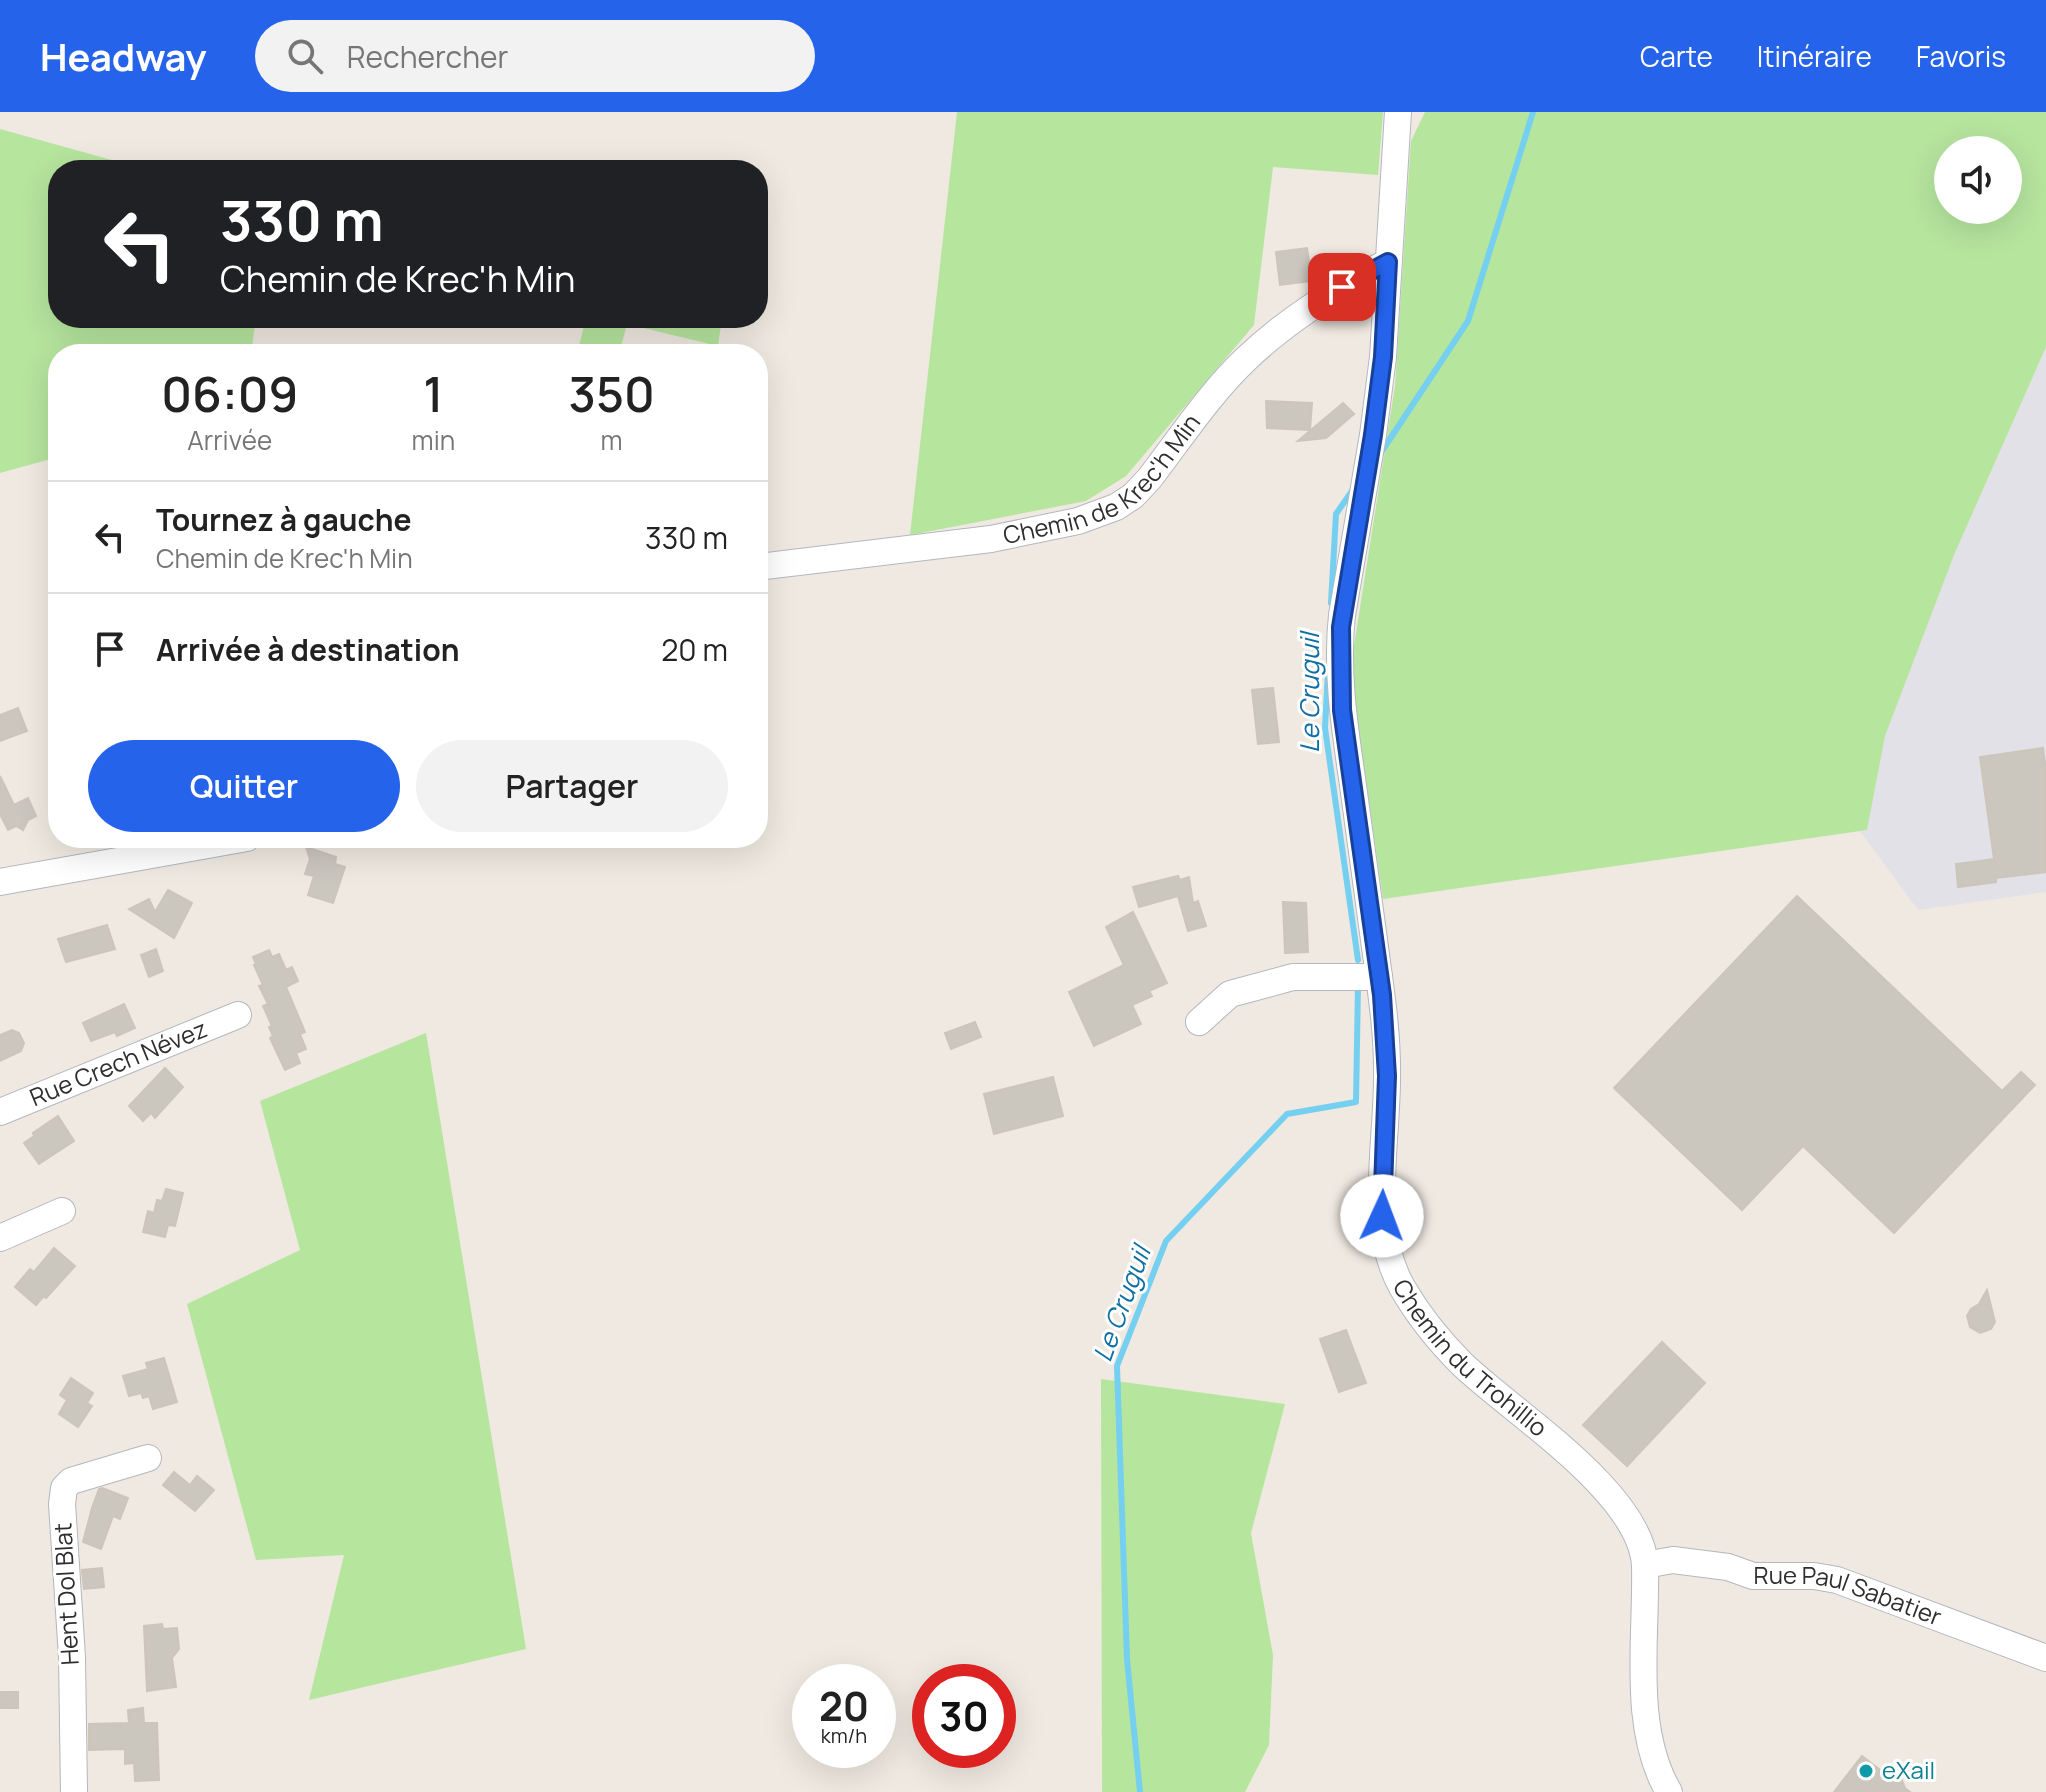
<!DOCTYPE html>
<html lang="fr">
<meta charset="utf-8">
<style>
:root{--surface:#fff;--page:#f2f2f2;--text:#222;--muted:#767676;--line:#e0e0e0;--accent:#2563eb}
body{margin:0;font-family:Manrope,sans-serif;background:var(--page);color:var(--text);height:100vh;display:flex;flex-direction:column;font-size:30px;white-space:nowrap}
*{box-sizing:border-box;margin:0}
p{font-size:26px;color:var(--muted)}
.icon{flex:none;width:44px;height:44px;fill:none;stroke:currentColor;stroke-width:2;stroke-linecap:round;stroke-linejoin:round}
.map{position:relative;flex:1;overflow:hidden}
.side{position:absolute;left:48px;top:232px;width:720px;height:504px;display:flex;flex-direction:column;background:var(--surface);border-radius:32px;box-shadow:0 8px 32px #0002}
.side>*{flex:none}
.hud{position:absolute;left:48px;top:48px;width:720px;height:168px;border-radius:32px;box-shadow:0 8px 32px #0002;background:#202124;color:#fff;overflow:hidden}
.tools{position:absolute;left:1934px;top:24px;display:grid;gap:16px}
.tools a{display:grid;place-items:center;width:88px;height:88px;border-radius:50%;background:var(--surface);box-shadow:0 8px 32px #0002;font-size:40px}
.speed{position:absolute;left:792px;top:1552px;display:flex;gap:16px;font-size:40px;font-weight:700;text-align:center}
.speed>*{display:grid;place-content:center;width:104px;height:104px;border-radius:50%;background:var(--surface);box-shadow:0 8px 32px #0002;line-height:1}
.speed small{font-size:20px;font-weight:400}
.speed .limit{border:12px solid #d22;background:#fff;color:#111}
.pin{position:absolute;display:grid;place-items:center;width:68px;height:68px;color:#fff;margin:-34px;border-radius:16px;box-shadow:0 4px 12px #0006}
.me{position:absolute;width:88px;margin:-44px;rotate:2deg;stroke-linejoin:round;filter:drop-shadow(0 0 6px #0008)}
.turn{display:flex;align-items:center;gap:28px;height:168px;padding:0 40px;font-size:36px}
.turn .icon{width:104px;height:104px;stroke-width:2.5}
.turn b{display:block;font-size:56px;line-height:68px}
.eta{display:flex;justify-content:space-evenly;align-items:center;height:136px;text-align:center}
.eta b{font-size:48px;font-weight:600;line-height:56px}
.primary-button{display:flex;gap:16px;margin-top:auto;padding:16px 40px}
.primary-button a{flex:1;height:92px;border-radius:48px;background:var(--accent);color:#fff;font-size:32px;font-weight:600;line-height:92px;text-align:center}
.primary-button a+a{background:var(--page);color:var(--text)}
ul{padding:0;list-style:none}
li{display:flex;align-items:center;gap:24px;height:112px;padding:0 40px;border-top:2px solid var(--line)}
li div{flex:1}
li b{display:block;font-size:30px}
li em{font-style:normal}
header{display:flex;align-items:center;gap:48px;box-sizing:border-box;height:112px;padding:0 40px;background:var(--accent);color:#fff}
header strong{font-size:38px}
nav{display:flex;gap:44px;margin-inline-start:auto;font-size:28px}
.search{width:560px;height:72px;background:var(--page);display:flex;align-items:center;gap:20px;box-sizing:border-box;padding:0 28px;border-radius:44px;color:var(--muted);font-size:30px}
.map>svg:first-child{display:block}
.industrial{fill:#e3e1e8}
.green{fill:#b6e59e;fill-rule:evenodd}
.lines{fill:none;stroke-linecap:round;stroke-linejoin:round}
.stream{stroke:#75cff0;stroke-width:6}
.building{fill:#cbc7bf;stroke:#cbc5ba;stroke-width:2}
.minor-casing{stroke:#b4b7c1;stroke-width:28}
.minor{stroke:#fff;stroke-width:26}
.route-casing{stroke:#184099;stroke-width:20}
.route{stroke:#2563eb;stroke-width:14}
.culture-dot{fill:#0f9aa8;stroke:#fff;stroke-width:3}
.labels{text-anchor:middle;stroke-width:6;stroke-linejoin:round;paint-order:stroke}
.street-label{font-size:24px;fill:#2e2e2e;stroke:#fff}
.culture-label{font-size:24px;fill:#0d838f;stroke:#fff;text-anchor:start}
.water-label{font-size:26px;font-style:italic;fill:#0d6fa3;stroke:#fff}
</style>
<header>
<strong>Headway</strong>
<div class="search"><svg class="icon" aria-label="search" viewBox="0 0 24 24"><circle cx="10" cy="10" r="6"/><path d="M15 15l6 6"/></svg>Rechercher</div>
<nav><a>Carte</a><a>Itinéraire</a><a>Favoris</a></nav>
</header>
<div class="map">
<svg width="2046" height="1680" viewBox="0 0 2046 1680">
<rect width="100%" height="100%" fill="#efe9e1"/>
<path class="industrial" d="M2046,235v545l-128,18 -58,-79 -53,7 147,-283z"/>
<g class="green">
<path d="M957,0h426l-5,63 -105,-8 -19,158 -128,151 -40,25 -176,34z"/>
<path d="M1425,0h621v235l-92,208 -69,181 -18,94 -484,69 -33,-228 45,-285 16,-245zM1948,38h60v60h-60z"/>
<path d="M0,17l148,41h-90v148h198l-5,36h-193v103l-58,16z"/>
<path d="M586,206h136l-4,28 -91,-22 -8,30h-42z"/>
<path d="M426,921l100,616 -217,51 35,-145 -88,5 -69,-256 113,-54 -40,-149z"/>
<path d="M1101,1267l184,25 -34,129 22,122 -4,90 -24,47h-143z"/>
</g>
<g class="lines">
<g class="stream">
<path d="M1380,342l88,-133 65,-209"/>
<path d="M1331,491l5,-89 18,-26"/>
<path d="M1328,558l-3,58 33,232"/>
<path d="M1140,1680l-13,-133 -10,-293 49,-125 121,-127 69,-12 2,-117"/>
</g>
</g>
<g class="building">
<path d="M1307,136l5,33 -32,4 -4,-33z"/>
<path d="M1266,289l46,2 -2,27 -43,-2z"/>
<path d="M1343,291l11,11 -22,19 -6,5 -28,3z"/>
<path d="M1273,576l6,54 -21,2 -6,-54z"/>
<path d="M18,596l9,23 -27,10v-26z"/>
<path d="M2043,636l3,23v101l-50,6v4l-38,5 -2,-23 38,-5 -14,-102z"/>
<path d="M0,664l14,29 14,-7 8,18 -8,4 -5,10 -7,-4 -8,4 -8,-16z"/>
<path d="M306,735l30,10 -1,7 10,3 -12,36 -25,-8 6,-19 -9,-2 5,-15z"/>
<path d="M1178,764l2,4 9,-3 4,26 5,-2 8,25 -18,5 -10,-35 -39,11 -6,-20z"/>
<path d="M168,778l24,13 -18,35 -45,-29 20,-10 6,13z"/>
<path d="M1797,784l205,195 19,-19 14,13 -141,148 -91,-87 -61,64 -128,-122z"/>
<path d="M1283,790l23,1 2,49 -23,1z"/>
<path d="M1133,800l34,71 -18,8 3,5 -20,9 9,19 -47,22 -25,-54 55,-27 -18,-38z"/>
<path d="M107,813l8,24 -49,13 -8,-23z"/>
<path d="M156,837l7,22 -14,6 -8,-22z"/>
<path d="M269,838l3,7 7,-3 7,16 6,-3 6,14 -12,6 19,45 -5,2 6,15 -10,4 4,10 -15,7 -15,-32 3,-2 -4,-9 3,-1 -9,-20 5,-2 -9,-18 4,-1 -9,-20 2,-1 -3,-7z"/>
<path d="M124,892l11,24 -18,8 -2,-4 -24,9 -8,-18z"/>
<path d="M975,910l6,15 -30,12 -6,-16z"/>
<path d="M12,918l7,3 5,10 -3,8 -21,10v-26z"/>
<path d="M165,956l18,19 -28,31 -4,-5 -8,8 -14,-15z"/>
<path d="M1053,965l10,39 -69,18 -10,-40z"/>
<path d="M58,1004l16,25 -35,23 -15,-21 10,-7 -1,-3z"/>
<path d="M166,1077l17,4 -8,33 -7,-1 -3,12 -22,-5 5,-21 6,2 3,-13 5,1z"/>
<path d="M54,1136l21,18 -29,32 -2,-2 -8,9 -21,-18 15,-18 4,3z"/>
<path d="M1987,1178l8,32 -4,7 -11,4 -10,-6 -3,-11 4,-7 8,-5z"/>
<path d="M1346,1218l20,53 -27,9 -19,-53z"/>
<path d="M1662,1230l43,41 -78,83 -44,-41z"/>
<path d="M164,1246l13,44 -24,7 -4,-13 -6,2 -2,-5 -12,3 -6,-20 25,-7 -2,-6z"/>
<path d="M71,1266l22,15 -6,10 5,3 -14,21 -19,-13 8,-14 -7,-5z"/>
<path d="M174,1360l16,13 7,-9 17,14 -19,21 -32,-26z"/>
<path d="M102,1376l26,10 -8,21 -7,-3 -12,33 -18,-7 9,-34 7,-19z"/>
<path d="M102,1456l2,19 -20,2 -2,-19z"/>
<path d="M162,1512l1,5 14,-1 2,21 -7,9 4,29 -29,4 -3,-65z"/>
<rect x="0" y="1580" width="18" height="16"/>
<path d="M143,1596l1,15h13l2,57 -24,1 -1,-18 -9,1v-15l-36,1v-26l40,-1 -1,-13z"/>
<path d="M1862,1644l26,20 8,-10 9,22 5,4h-76z"/>
</g>
<g class="lines">
<g class="minor-casing">
<g id="minor">
<path id="s1" d="M1398,0l-15,245 -10,78 -31,180c-6,54 2,109 10,163 7,54 15,108 22,162 6,45 14,92 13,139 0,66 -19,148 15,208 16,28 37,54 60,77 51,49 178,128 183,201 2,73 -14,163 24,227"/>
<path id="s2" d="M758,455l233,-28 87,-18 38,-14 17,-11 16,-17c31,-40 60,-85 97,-120 42,-40 91,-70 142,-97"/>
<path d="M0,770l247,-44"/>
<path d="M1199,910l31,-28 63,-17h86"/>
<path id="s3" d="M0,1000l238,-97"/>
<path d="M0,1126l62,-27"/>
<path id="s4" d="M1645,1453l28,-5 55,7 25,9h61l23,4 209,78"/>
<path d="M74,1680l-2,-135 -10,-153 2,-16 7,-7 77,-23"/>
</g>
</g>
<use href="#minor" class="minor"/>
</g>
<g class="lines">
<g class="route-casing">
<path id="route" d="M1342,175l46,-25 -5,95 -10,78 -32,192 1,83 40,285 5,81 -5,140"/>
</g>
<use href="#route" class="route"/>
</g>
<circle class="culture-dot" cx="1866" cy="1659" r="8"/>
<g class="labels">
<g class="street-label">
<text dy="8" stroke="none"><textPath href="#s2" startOffset="366">Chemin de Krec'h Min</textPath></text>
<text dy="8" stroke="none"><textPath href="#s3" startOffset="128">Rue Crech Névez</textPath></text>
<text dy="8" stroke="none"><textPath href="#s1" startOffset="1284">Chemin du Trohillio</textPath></text>
<text transform="translate(67 1482) rotate(-93)" y="8">Hent Dol Blat</text>
<text dy="8" stroke="none"><textPath href="#s4" startOffset="208">Rue Paul Sabatier</textPath></text>
</g>
<g class="culture-label">
<text x="1882" y="1667">eXail</text>
</g>
<g class="water-label">
<text transform="translate(1310 581) rotate(-90)" y="9">Le Cruguil</text>
<text transform="translate(1122 1192) rotate(-70)" y="9">Le Cruguil</text>
</g>
</g>
</svg>
<div class="tools">
<a><svg class="icon" aria-label="sound" viewBox="0 0 24 24"><path d="M4 9h4l5-4v14l-5-4H4zM17 9q2 3 0 6"/></svg></a>
</div>
<div class="speed"><div>20<small>km/h</small></div><div class="limit">30</div></div>
<div class="pin" style="left:1342px;top:175px;background:#d93025"><svg class="icon" aria-label="arrive" viewBox="0 0 24 24"><path d="M6 21V4h12l-3 4 3 4H6"/></svg></div>
<svg class="me" style="left:1382px;top:1104px" viewBox="-20 -20 40 40"><circle r="19" fill="#fff"/><path d="M0-13L10 11 0 6-10 11z" fill="#2563eb"/></svg>
<div class="hud">
<div class="turn"><svg class="icon" aria-label="left" viewBox="0 0 24 24"><path d="M17 20v-9H6M10 6l-5 5 5 5"/></svg><div><b>330 m</b>Chemin de Krec'h Min</div></div>
</div>
<section class="side">
<div class="eta">
<div><b>06:09</b><p>Arrivée</p></div>
<div><b>1</b><p>min</p></div>
<div><b>350</b><p>m</p></div>
</div>
<ul>
<li><svg class="icon" aria-label="left" viewBox="0 0 24 24"><path d="M17 20v-9H6M10 6l-5 5 5 5"/></svg><div><b>Tournez à gauche</b><p>Chemin de Krec'h Min</p></div><em>330 m</em></li>
<li><svg class="icon" aria-label="arrive" viewBox="0 0 24 24"><path d="M6 21V4h12l-3 4 3 4H6"/></svg><div><b>Arrivée à destination</b></div><em>20 m</em></li>
</ul>
<div class="primary-button"><a>Quitter</a><a>Partager</a></div>
</section>
</div>
